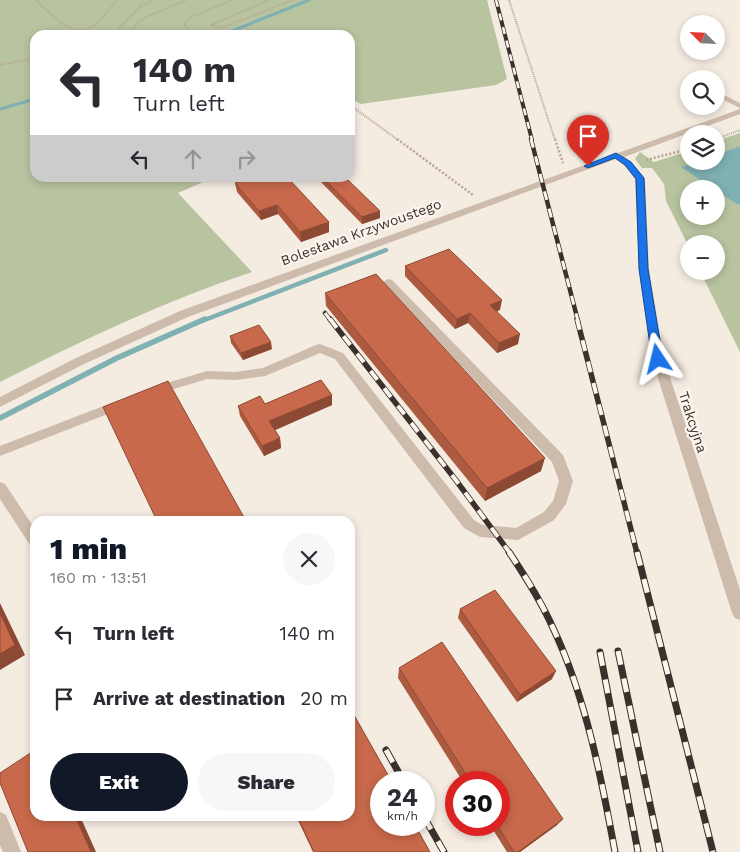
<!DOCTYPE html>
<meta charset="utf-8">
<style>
:root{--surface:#fff;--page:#f7f7f7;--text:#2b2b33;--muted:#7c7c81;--accent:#111827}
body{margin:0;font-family:"Work Sans",sans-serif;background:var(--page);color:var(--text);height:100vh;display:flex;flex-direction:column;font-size:19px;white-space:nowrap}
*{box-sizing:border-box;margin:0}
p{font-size:16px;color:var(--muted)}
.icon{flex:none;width:28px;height:28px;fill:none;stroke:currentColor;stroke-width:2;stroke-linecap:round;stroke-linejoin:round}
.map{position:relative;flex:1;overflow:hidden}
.sheet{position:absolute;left:30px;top:516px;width:325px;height:305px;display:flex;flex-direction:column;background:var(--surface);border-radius:15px;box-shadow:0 2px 8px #0003}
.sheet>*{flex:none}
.guide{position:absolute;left:30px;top:30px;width:325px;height:152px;border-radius:15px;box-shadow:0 2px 8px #0003;background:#fff;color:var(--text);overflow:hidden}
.needle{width:32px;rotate:294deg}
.controls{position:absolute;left:680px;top:15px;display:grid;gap:10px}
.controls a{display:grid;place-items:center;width:45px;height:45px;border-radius:50%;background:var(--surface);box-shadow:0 2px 8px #0003;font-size:25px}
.speed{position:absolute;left:370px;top:771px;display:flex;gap:10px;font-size:25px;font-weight:700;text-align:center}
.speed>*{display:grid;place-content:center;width:65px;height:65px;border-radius:50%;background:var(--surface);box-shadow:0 2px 8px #0003;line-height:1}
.speed small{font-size:12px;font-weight:400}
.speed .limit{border:8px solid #d22;background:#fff;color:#111}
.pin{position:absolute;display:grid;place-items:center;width:42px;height:42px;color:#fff;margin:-51px -21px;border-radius:50% 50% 50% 0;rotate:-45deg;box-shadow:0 0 5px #0007}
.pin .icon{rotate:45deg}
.me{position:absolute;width:55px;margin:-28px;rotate:350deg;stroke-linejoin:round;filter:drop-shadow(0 0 4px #0008)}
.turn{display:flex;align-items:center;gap:18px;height:105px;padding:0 20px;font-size:22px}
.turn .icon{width:65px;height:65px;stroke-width:2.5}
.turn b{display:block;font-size:35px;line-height:42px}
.lanes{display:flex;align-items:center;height:48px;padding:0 20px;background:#0003;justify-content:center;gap:25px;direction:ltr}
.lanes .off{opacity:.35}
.round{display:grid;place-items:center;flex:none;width:52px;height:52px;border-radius:26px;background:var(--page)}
.overview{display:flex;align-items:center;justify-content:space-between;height:85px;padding:0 20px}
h1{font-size:30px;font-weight:800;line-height:38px;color:var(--accent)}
.action{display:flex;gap:10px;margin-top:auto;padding:10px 20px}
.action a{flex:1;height:58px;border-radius:30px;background:var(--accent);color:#fff;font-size:20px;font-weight:800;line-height:58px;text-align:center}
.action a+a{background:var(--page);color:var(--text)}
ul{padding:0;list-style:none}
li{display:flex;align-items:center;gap:15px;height:65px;padding:0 20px}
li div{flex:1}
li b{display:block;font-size:19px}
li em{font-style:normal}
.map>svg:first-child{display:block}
.green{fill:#b8c4a0}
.water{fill:#7fb0b2}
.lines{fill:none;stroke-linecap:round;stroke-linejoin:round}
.stream-far2{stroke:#7fb0b2;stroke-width:3}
.stream-far1{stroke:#7fb0b2;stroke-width:4.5}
.stream{stroke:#7fb0b2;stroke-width:5.5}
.path-far1{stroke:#b9a596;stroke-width:2;stroke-dasharray:1 1;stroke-linecap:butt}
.path{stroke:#b9a596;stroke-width:2.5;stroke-dasharray:2 2;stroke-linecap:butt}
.minor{fill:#cdbbac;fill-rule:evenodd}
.rail-far3-casing{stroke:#3b302b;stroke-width:4}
.rail-far2-casing{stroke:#3b302b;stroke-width:4.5}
.rail-far1-casing{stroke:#3b302b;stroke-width:5.5}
.rail-casing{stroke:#3b302b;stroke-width:7}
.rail-far3{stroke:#fbf5ee;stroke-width:2.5;stroke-dasharray:7;stroke-linecap:butt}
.rail-far2{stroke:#fbf5ee;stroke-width:3;stroke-dasharray:9;stroke-linecap:butt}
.rail-far1{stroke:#fbf5ee;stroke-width:4;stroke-dasharray:11;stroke-linecap:butt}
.rail{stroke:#fbf5ee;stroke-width:5;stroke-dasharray:14;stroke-linecap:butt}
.wall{fill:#ac5a40}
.shaded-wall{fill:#8c4a34}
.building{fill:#c8694b;stroke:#8c4a34}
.route{fill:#1a73e8;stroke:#114b97}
.labels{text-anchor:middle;stroke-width:4.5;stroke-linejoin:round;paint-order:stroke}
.street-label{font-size:14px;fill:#3b302b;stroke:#fbf5ee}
</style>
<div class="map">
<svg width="740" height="852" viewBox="0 0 740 852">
<rect width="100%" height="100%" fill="#f4ebe1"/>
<g class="green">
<path d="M0,0h487l20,79 -11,6 -135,19 -11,-6v-63h-315v143h177l-34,15 74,79c-87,29 -170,68 -252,110z"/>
<path d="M740,133v13l-24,9v-14z"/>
<path d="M689,151v10h8l-15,6 32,22h-25v27h27v-26l22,15 2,-1v148l-40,-81h16v-27h-27v3l-23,-46 -2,-17 -12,-16h-10l-7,-9 5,-7 14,10z"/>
</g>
<path class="water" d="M740,146v58l-2,1 -57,-38 16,-6h19v-6z"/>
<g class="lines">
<g class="stream-far2">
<path d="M222,35l87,-35"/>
<path d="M0,109l35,-10"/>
</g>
<path class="stream-far1" d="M202,321l184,-71"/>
<path class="stream" d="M0,418l117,-60 88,-39"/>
<g class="path-far1">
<path d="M36,0c37,36 47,45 81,0"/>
<path d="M154,0l-13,6 -22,22 6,3 9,-2 3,-6 9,-6 40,-17"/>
<path d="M269,0l-58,25 10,3 72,-28"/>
<path d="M509,0l46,140"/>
<path d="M190,35v-5l-6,-5 3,-6 44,-19"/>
<path d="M0,65l35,-7"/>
<path d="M350,105l48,35"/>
<path d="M716,139l24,-9"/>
</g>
<g class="path">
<path d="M397,139l76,56"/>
<path d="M555,139l8,24"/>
<path d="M646,160l43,-11"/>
</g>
<g class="minor">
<path d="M716,91l24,12v5l-24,-12z"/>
<path d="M740,109v5l-116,43 7,5 14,17 4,90 15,90 76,231v30l-5,-2 -3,-5 -80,-254 -13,-90 -4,-90 -10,-13 -9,-7 -428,158 -104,47 -84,43v-10l76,-39 104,-47z"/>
<path d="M388,279l4,1 171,175 10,26 -7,23 -12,16 -36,20 -38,-3 -16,-9 -129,-169 -15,-6 -55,23 -29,4 -29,-1 -53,16 -6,-4 2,-3 57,-17 29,1 27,-4 53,-23 4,-1 23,9 131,167 8,5 34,3 28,-16 9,-11 6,-20 -7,-19 -168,-178 -1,-2z"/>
<path d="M119,400l4,2 2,3 -2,3 -123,48v-10z"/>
<path d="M0,482l5,2 30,45v18l-5,-2 -30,-46z"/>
<path d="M0,812l6,3 15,37h-18l-3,-7z"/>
</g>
<g class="rail-far3-casing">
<path id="rail-far3" d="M496,0l36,140"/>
</g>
<g class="rail-far2-casing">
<g id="rail-far2">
<path d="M531,139l47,182"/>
<path d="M325,313l6,8"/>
</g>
</g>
<g class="rail-far1-casing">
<g id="rail-far1">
<path d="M330,319l125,160 55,74"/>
<path d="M577,319l60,234"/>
</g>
</g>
<g class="rail-casing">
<g id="rail">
<path d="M509,552c16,24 32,49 44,76 33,70 48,148 62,224"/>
<path d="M637,552l76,300"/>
<path d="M618,651l42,201"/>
<path d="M600,652l38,200"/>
<path d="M386,750l18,32"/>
<path d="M424,817l20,35"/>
</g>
</g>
<use href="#rail-far3" class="rail-far3"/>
<use href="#rail-far2" class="rail-far2"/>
<use href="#rail-far1" class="rail-far1"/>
<use href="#rail" class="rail"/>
</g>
<g class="wall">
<path d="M318,178h28l34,40 -18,6 -44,-45z"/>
<path d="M235,183l94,39v10l-28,10 -23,-28 -17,6 -24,-28z"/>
<path d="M405,266l95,44 -3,1 21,33 -21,9 -29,-30 -13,6 -50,-53z"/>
<path d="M325,293l216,178 -56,30 -159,-195z"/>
<path d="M230,336l42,13 -29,11 -12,-17z"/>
<path d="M332,395v10l-58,25 6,8 1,10 -17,8 -24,-40 -2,-10 27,-2z"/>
<path d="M460,609l92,70 -35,23 -59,-84z"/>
<path d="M399,668l158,157 -37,27h-13l-17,-27h9v-43h-36l-65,-104z"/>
<path d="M296,816h54l80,36h-117z"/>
</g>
<g class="shaded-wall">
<path d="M277,205l1,9 -17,6 -2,-9z"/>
<path d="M380,211v7l-18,6v-7z"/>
<path d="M329,222v10l-28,10 -1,-10z"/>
<path d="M502,300l-2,10 -11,4 1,-9z"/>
<path d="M470,313l-2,10 -13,6 2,-10z"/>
<path d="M520,334l-2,10 -21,9 2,-10z"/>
<path d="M271,342l1,7 -29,11 -2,-7z"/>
<path d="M332,395v10l-61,27 -2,-11z"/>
<path d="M280,438l1,10 -17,8 -2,-10z"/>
<path d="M545,458l-4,13 -56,30 2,-13z"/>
<path d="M0,603l25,52 -25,15z"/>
<path d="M556,671l-4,8 -35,23 3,-7z"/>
<path d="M75,816h5l16,36h-5z"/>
<path d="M563,819l-6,6 -37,27h-2z"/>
</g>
<g class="building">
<path d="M252,178h36l41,44 -29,10 -23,-27 -18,6 -24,-28z"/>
<path d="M323,178h23l34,33 -18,6z"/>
<path d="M449,249l53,51 -12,5 30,29 -21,9 -29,-30 -13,6 -52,-53z"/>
<path d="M376,274l169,184 -58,30 -162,-195z"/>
<path d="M259,325l12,17 -30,11 -11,-17z"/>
<path d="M321,380l11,15 -63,26 11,17 -18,8 -24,-40 22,-10 5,8z"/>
<path d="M168,381l78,140h-89l-54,-114z"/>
<path d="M495,590l61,81 -36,24 -60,-86z"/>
<path d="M0,613l15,32 -15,9z"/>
<path d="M442,642l121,177 -45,33h-4l-17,-27h2v-43h-28l-72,-114z"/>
<path d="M350,708l42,74h-11v43h34l15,27h-116l-17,-36h53z"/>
<path d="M35,750v66h40l16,36h-63l-28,-69v-10z"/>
</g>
<path class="route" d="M616,153l15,9 13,16 4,91 15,90 -5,4 -6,-4 -13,-90 -3,-90 -11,-14 -10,-7 -27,10 -4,-2z"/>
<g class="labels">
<g class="street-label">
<text transform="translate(361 232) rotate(-20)" y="5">Bolesława Krzywoustego</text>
<text transform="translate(693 422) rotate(72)" y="5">Trakcyjna</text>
</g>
</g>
</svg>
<div class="controls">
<a><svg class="needle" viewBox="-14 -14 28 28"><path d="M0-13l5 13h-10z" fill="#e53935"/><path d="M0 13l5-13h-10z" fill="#7c7c81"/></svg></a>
<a><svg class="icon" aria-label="search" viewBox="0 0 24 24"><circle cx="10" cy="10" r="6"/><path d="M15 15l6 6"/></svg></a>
<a><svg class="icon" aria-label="layers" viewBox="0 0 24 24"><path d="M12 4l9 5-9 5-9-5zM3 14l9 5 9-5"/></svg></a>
<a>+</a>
<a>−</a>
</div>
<div class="speed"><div>24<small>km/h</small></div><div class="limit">30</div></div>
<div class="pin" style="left:588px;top:166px;background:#d93025"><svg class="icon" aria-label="arrive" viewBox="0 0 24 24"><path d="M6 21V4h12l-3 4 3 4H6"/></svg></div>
<svg class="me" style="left:658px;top:359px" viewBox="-20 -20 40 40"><path d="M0-17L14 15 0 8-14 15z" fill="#1a73e8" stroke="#fff" stroke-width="4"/></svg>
<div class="guide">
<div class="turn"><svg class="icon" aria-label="left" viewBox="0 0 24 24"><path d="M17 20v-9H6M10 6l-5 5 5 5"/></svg><div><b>140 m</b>Turn left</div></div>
<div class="lanes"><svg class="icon" aria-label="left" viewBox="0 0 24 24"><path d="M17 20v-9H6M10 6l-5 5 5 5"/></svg><svg class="icon off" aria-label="ahead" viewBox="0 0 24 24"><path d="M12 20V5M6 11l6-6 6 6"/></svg><svg class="icon off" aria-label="right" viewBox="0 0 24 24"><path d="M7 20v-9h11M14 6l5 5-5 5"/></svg></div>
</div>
<section class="sheet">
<div class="overview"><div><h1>1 min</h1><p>160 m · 13:51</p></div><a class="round"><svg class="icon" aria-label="close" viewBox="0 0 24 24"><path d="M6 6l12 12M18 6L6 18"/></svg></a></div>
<ul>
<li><svg class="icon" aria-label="left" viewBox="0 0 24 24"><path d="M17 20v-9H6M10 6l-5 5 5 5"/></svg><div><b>Turn left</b></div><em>140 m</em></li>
<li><svg class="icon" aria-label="arrive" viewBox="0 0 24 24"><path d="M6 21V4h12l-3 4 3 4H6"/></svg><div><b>Arrive at destination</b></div><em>20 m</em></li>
</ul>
<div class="action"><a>Exit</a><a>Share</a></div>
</section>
</div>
